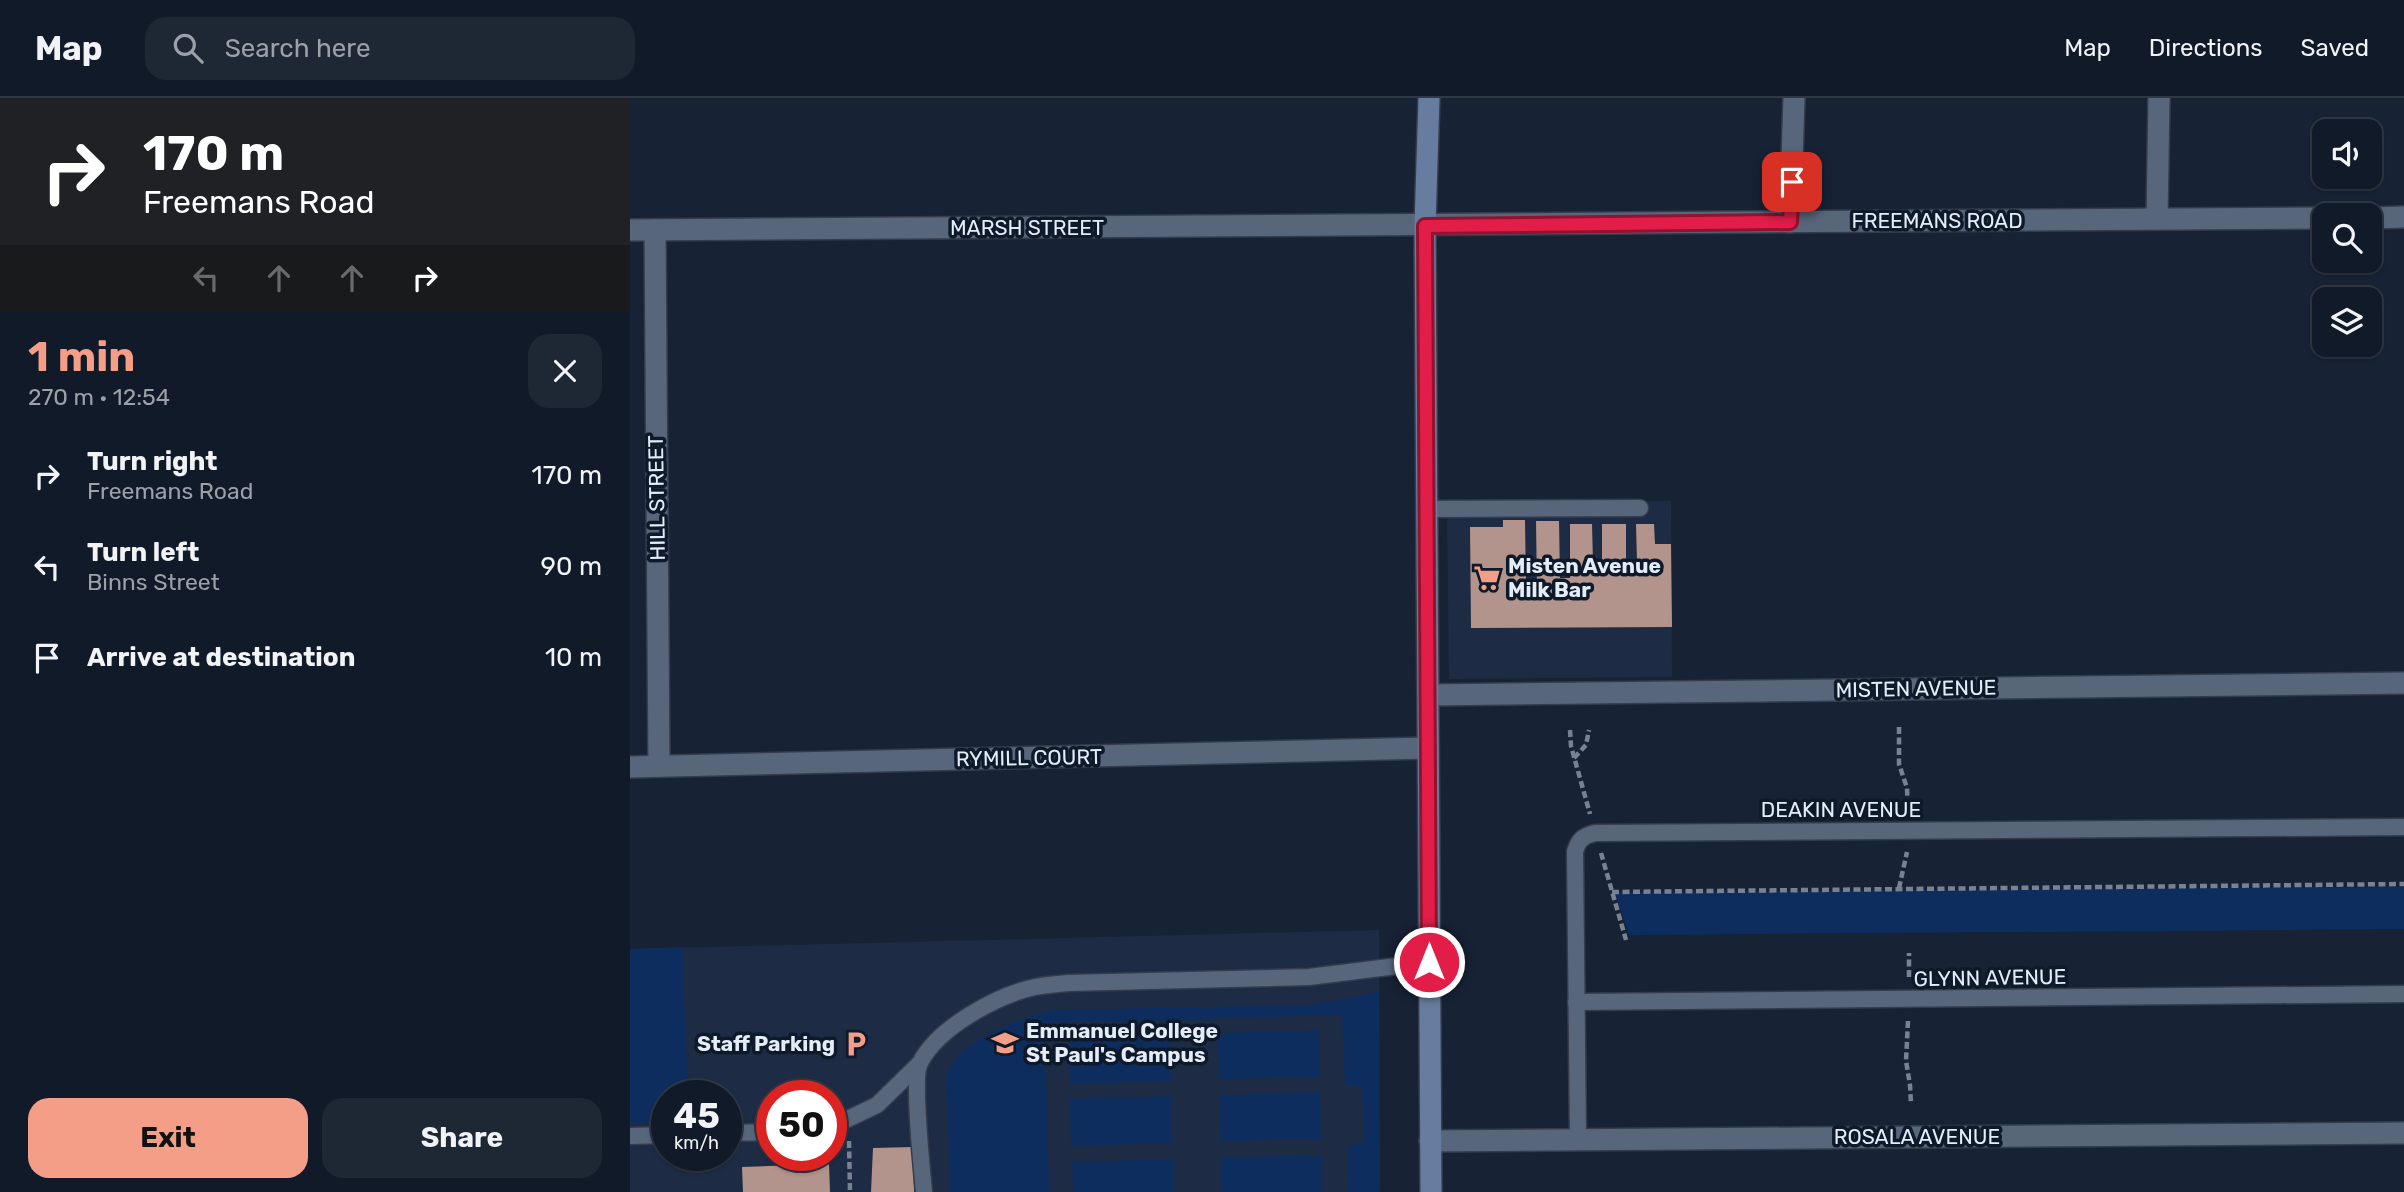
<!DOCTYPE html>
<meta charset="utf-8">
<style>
:root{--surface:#111a28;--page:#1e2734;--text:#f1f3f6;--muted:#9ca1a8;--line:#303845;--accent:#f49e88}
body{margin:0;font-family:Rubik,sans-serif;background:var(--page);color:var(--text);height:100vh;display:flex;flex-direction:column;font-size:26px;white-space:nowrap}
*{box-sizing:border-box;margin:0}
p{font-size:23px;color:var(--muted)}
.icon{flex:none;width:38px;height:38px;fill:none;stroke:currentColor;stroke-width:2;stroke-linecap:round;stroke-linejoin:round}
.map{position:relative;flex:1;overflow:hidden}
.side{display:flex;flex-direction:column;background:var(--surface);width:630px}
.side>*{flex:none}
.top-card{background:#202124;color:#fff;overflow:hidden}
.controls{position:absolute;left:1682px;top:21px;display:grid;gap:14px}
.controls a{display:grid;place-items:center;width:70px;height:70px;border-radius:14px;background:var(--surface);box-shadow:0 2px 5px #0004,0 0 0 2px var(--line);font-size:35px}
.speed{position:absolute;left:21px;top:982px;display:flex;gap:14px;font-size:35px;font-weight:700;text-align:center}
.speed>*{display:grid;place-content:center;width:91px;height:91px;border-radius:50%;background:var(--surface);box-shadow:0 2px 5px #0004,0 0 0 2px var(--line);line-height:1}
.speed small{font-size:18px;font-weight:400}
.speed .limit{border:10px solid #d22;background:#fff;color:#111}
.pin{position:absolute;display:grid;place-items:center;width:60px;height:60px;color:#fff;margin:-30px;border-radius:14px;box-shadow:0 4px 10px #0006}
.me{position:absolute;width:77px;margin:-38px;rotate:0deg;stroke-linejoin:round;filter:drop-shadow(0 0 5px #0008)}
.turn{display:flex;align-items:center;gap:24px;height:147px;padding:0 28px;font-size:32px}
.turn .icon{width:91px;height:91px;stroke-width:2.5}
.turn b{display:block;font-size:49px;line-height:60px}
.lanes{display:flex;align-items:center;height:66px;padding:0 28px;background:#0003;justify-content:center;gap:35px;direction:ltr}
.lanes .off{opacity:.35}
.round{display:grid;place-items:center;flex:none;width:74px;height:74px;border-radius:21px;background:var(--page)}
.headline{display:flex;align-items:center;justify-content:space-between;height:119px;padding:0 28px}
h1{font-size:42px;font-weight:700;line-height:52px;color:var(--accent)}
.primary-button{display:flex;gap:14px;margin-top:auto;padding:14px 28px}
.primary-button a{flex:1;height:80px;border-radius:21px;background:var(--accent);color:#111;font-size:28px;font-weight:700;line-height:80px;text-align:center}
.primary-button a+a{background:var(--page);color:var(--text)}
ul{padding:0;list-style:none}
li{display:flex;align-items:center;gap:21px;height:91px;padding:0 28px}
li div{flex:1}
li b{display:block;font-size:26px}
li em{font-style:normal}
header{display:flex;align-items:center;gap:42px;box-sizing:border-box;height:98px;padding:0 35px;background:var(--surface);border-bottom:2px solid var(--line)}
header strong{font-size:33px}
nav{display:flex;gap:38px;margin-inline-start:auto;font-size:24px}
.search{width:490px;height:63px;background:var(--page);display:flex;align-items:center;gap:18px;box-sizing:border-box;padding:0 24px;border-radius:21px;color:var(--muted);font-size:26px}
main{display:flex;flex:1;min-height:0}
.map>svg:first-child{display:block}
.built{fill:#1d2c44;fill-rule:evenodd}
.green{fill:#0e2d5f}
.building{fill:#b3948c}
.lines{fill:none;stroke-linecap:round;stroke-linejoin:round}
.lane-casing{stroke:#343c4c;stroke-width:19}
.street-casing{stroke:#343c4c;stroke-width:24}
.secondary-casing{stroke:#343c4c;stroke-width:24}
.path{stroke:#798292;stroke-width:4.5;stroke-dasharray:7 3.5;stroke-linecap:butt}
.lane{stroke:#58667c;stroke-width:16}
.street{stroke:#58667c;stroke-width:21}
.secondary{stroke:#677d9f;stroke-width:21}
.route-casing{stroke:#92132f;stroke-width:18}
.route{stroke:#e11d48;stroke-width:12}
.labels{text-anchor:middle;stroke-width:7;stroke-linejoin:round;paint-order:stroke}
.street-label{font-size:21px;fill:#e4ecf8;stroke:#0e192a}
.poi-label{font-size:21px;font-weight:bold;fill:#e4ecf8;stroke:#0e192a;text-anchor:start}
</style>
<header>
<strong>Map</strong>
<div class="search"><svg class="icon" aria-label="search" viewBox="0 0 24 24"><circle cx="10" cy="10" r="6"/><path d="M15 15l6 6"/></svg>Search here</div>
<nav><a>Map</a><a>Directions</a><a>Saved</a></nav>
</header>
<main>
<section class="side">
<div class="top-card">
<div class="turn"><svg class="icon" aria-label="right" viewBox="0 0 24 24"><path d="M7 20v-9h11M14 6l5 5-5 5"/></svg><div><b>170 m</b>Freemans Road</div></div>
<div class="lanes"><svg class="icon off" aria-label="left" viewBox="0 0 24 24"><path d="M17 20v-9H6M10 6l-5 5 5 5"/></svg><svg class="icon off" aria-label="ahead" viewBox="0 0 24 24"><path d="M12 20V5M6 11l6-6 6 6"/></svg><svg class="icon off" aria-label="ahead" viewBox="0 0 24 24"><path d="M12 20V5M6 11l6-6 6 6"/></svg><svg class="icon" aria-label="right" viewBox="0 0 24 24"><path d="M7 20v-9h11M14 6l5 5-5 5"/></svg></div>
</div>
<div class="headline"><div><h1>1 min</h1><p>270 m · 12:54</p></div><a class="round"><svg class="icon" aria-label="close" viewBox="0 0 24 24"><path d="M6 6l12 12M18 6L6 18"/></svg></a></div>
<ul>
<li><svg class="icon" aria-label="right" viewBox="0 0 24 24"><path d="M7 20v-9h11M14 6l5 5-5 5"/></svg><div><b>Turn right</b><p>Freemans Road</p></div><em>170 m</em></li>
<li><svg class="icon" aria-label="left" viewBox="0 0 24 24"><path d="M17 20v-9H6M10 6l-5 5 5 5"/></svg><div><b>Turn left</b><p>Binns Street</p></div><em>90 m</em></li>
<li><svg class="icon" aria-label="arrive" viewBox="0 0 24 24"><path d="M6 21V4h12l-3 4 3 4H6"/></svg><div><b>Arrive at destination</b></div><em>10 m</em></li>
</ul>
<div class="primary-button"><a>Exit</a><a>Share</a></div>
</section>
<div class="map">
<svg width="1774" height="1094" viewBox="0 0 1774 1094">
<rect width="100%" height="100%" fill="#172235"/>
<g class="built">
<path d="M1041,403l1,176 -223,2 -2,-176z"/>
<path d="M749,832l1,262h-750v-243zM37,998h59v59h-59zM142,998h59v59h-59z"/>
</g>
<g class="green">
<path d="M1774,789v42l-775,6 -14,-43z"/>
<path d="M52,849l6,148 -21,1v26l-37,1v-174z"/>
<path d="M749,893l1,201h-32l-1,-47 17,-1 -2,-59h-17l-3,-70 -297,8 4,169h-99l-4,-113c7,-38 74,-61 107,-69l255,-5 54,-9z"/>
<path d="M689,932l1,47 -101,2 -1,-46z"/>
<path d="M540,936l1,47 -101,3 -1,-47z"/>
<path d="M690,994l1,47 -101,2 -1,-46z"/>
<path d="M541,998l1,47 -101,3 -1,-47z"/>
<path d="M691,1057l1,37h-101l-1,-34z"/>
<path d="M543,1061l1,33h-101l-1,-30z"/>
</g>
<g class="building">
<path d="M873,422h22l1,69 11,1 -1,-69h23l1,57h10v-54h22l1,39h9v-39h24v38h11l-1,-38h18l1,20h16l1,83 -201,1 -1,-101h33z"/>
<path d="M283,1049l1,45h-43l2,-44z"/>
<path d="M199,1066l1,28h-87l-1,-25z"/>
</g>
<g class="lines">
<g class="lane-casing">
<g id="lane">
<path d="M797,411l213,-1"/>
<path d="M946,904l828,-8"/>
<path d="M201,1029l46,-22 42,-41"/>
<path d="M96,1035l46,-1"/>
<path d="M0,1038l37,-1"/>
<path d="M948,1041l-3,-287c3,-12 8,-16 20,-19l809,-6"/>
<path d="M294,1094c-2,-23 -12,-114 -4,-129 18,-36 78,-68 115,-76 11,-2 22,-3 33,-4l241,-6 120,-15"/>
</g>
</g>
<g class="street-casing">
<g id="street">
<path d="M1740,120l34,-1"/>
<path d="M1527,121l2,-121"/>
<path d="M1160,124l4,-124"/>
<path d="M0,132l1694,-12"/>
<path d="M25,132l4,536"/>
<path d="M798,597l976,-12"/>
<path d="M0,669l798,-19"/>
<path d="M800,1043l974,-8"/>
</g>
</g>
<g class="secondary-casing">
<path id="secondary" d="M799,0l-4,128 6,966"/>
</g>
<g class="path">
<path d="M1269,629v37l8,24 1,24"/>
<path d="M940,632l1,16 19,68"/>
<path d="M944,660l12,-13 3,-15"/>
<path d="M971,755l25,87"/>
<path d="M1269,790l8,-36"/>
<path d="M982,794l792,-8"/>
<path d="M1279,879v-24"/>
<path d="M1278,923l-2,40 4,24 1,19"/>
<path d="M219,1043l1,51"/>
</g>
<use href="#lane" class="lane"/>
<use href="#street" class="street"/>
<use href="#secondary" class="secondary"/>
</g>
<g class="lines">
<g class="route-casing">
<path id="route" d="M799,864l-4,-736 365,-4 2,-40"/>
</g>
<use href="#route" class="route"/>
</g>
<defs>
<g id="supermarket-bare" transform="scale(2.1)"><path d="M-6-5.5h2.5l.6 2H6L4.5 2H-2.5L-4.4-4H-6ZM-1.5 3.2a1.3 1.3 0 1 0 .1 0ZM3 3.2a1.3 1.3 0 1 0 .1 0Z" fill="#f49e88" stroke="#0e192a" stroke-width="2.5" paint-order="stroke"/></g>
<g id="school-bare" transform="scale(2.1)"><path d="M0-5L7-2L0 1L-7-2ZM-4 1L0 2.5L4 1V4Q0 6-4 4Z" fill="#f49e88" stroke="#0e192a" stroke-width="2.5" paint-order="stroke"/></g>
<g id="parking-bare" transform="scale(2.1)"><path d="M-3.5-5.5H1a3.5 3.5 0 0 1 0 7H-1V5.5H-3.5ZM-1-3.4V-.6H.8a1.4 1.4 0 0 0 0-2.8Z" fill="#f49e88" stroke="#0e192a" stroke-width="2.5" paint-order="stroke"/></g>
</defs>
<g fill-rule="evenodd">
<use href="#supermarket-bare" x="857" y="480"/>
<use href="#school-bare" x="375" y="945"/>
<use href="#parking-bare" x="226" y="946"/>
</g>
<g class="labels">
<g class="street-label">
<text x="1307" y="130">FREEMANS ROAD</text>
<text x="397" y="137">MARSH STREET</text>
<text transform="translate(27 400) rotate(-91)" y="7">HILL STREET</text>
<text transform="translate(1286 591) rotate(-1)" y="7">MISTEN AVENUE</text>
<text transform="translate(399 660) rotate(-1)" y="7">RYMILL COURT</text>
<text x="1211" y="719">DEAKIN AVENUE</text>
<text transform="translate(1360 880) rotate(-1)" y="7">GLYNN AVENUE</text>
<text x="1287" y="1046">ROSALA AVENUE</text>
</g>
<g class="poi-label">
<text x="878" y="475">Misten Avenue<tspan x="878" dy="24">Milk Bar</tspan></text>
<text x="396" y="940">Emmanuel College<tspan x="396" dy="24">St Paul's Campus</tspan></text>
<text x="205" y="953" text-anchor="end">Staff Parking</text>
</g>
</g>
</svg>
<div class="controls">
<a><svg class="icon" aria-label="sound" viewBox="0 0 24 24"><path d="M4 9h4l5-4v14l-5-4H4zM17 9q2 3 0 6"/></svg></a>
<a><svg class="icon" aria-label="search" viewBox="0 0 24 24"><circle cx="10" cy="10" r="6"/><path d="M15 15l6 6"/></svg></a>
<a><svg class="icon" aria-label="layers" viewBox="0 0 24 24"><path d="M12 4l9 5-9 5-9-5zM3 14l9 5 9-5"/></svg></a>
</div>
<div class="speed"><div>45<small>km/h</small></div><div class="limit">50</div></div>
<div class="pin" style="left:1162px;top:84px;background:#d93025"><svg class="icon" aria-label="arrive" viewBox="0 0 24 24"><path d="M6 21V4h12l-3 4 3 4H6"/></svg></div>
<svg class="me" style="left:799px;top:864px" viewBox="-20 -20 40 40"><circle r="17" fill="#e11d48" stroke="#fff" stroke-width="3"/><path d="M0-11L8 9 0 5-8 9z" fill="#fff"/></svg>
</div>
</main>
